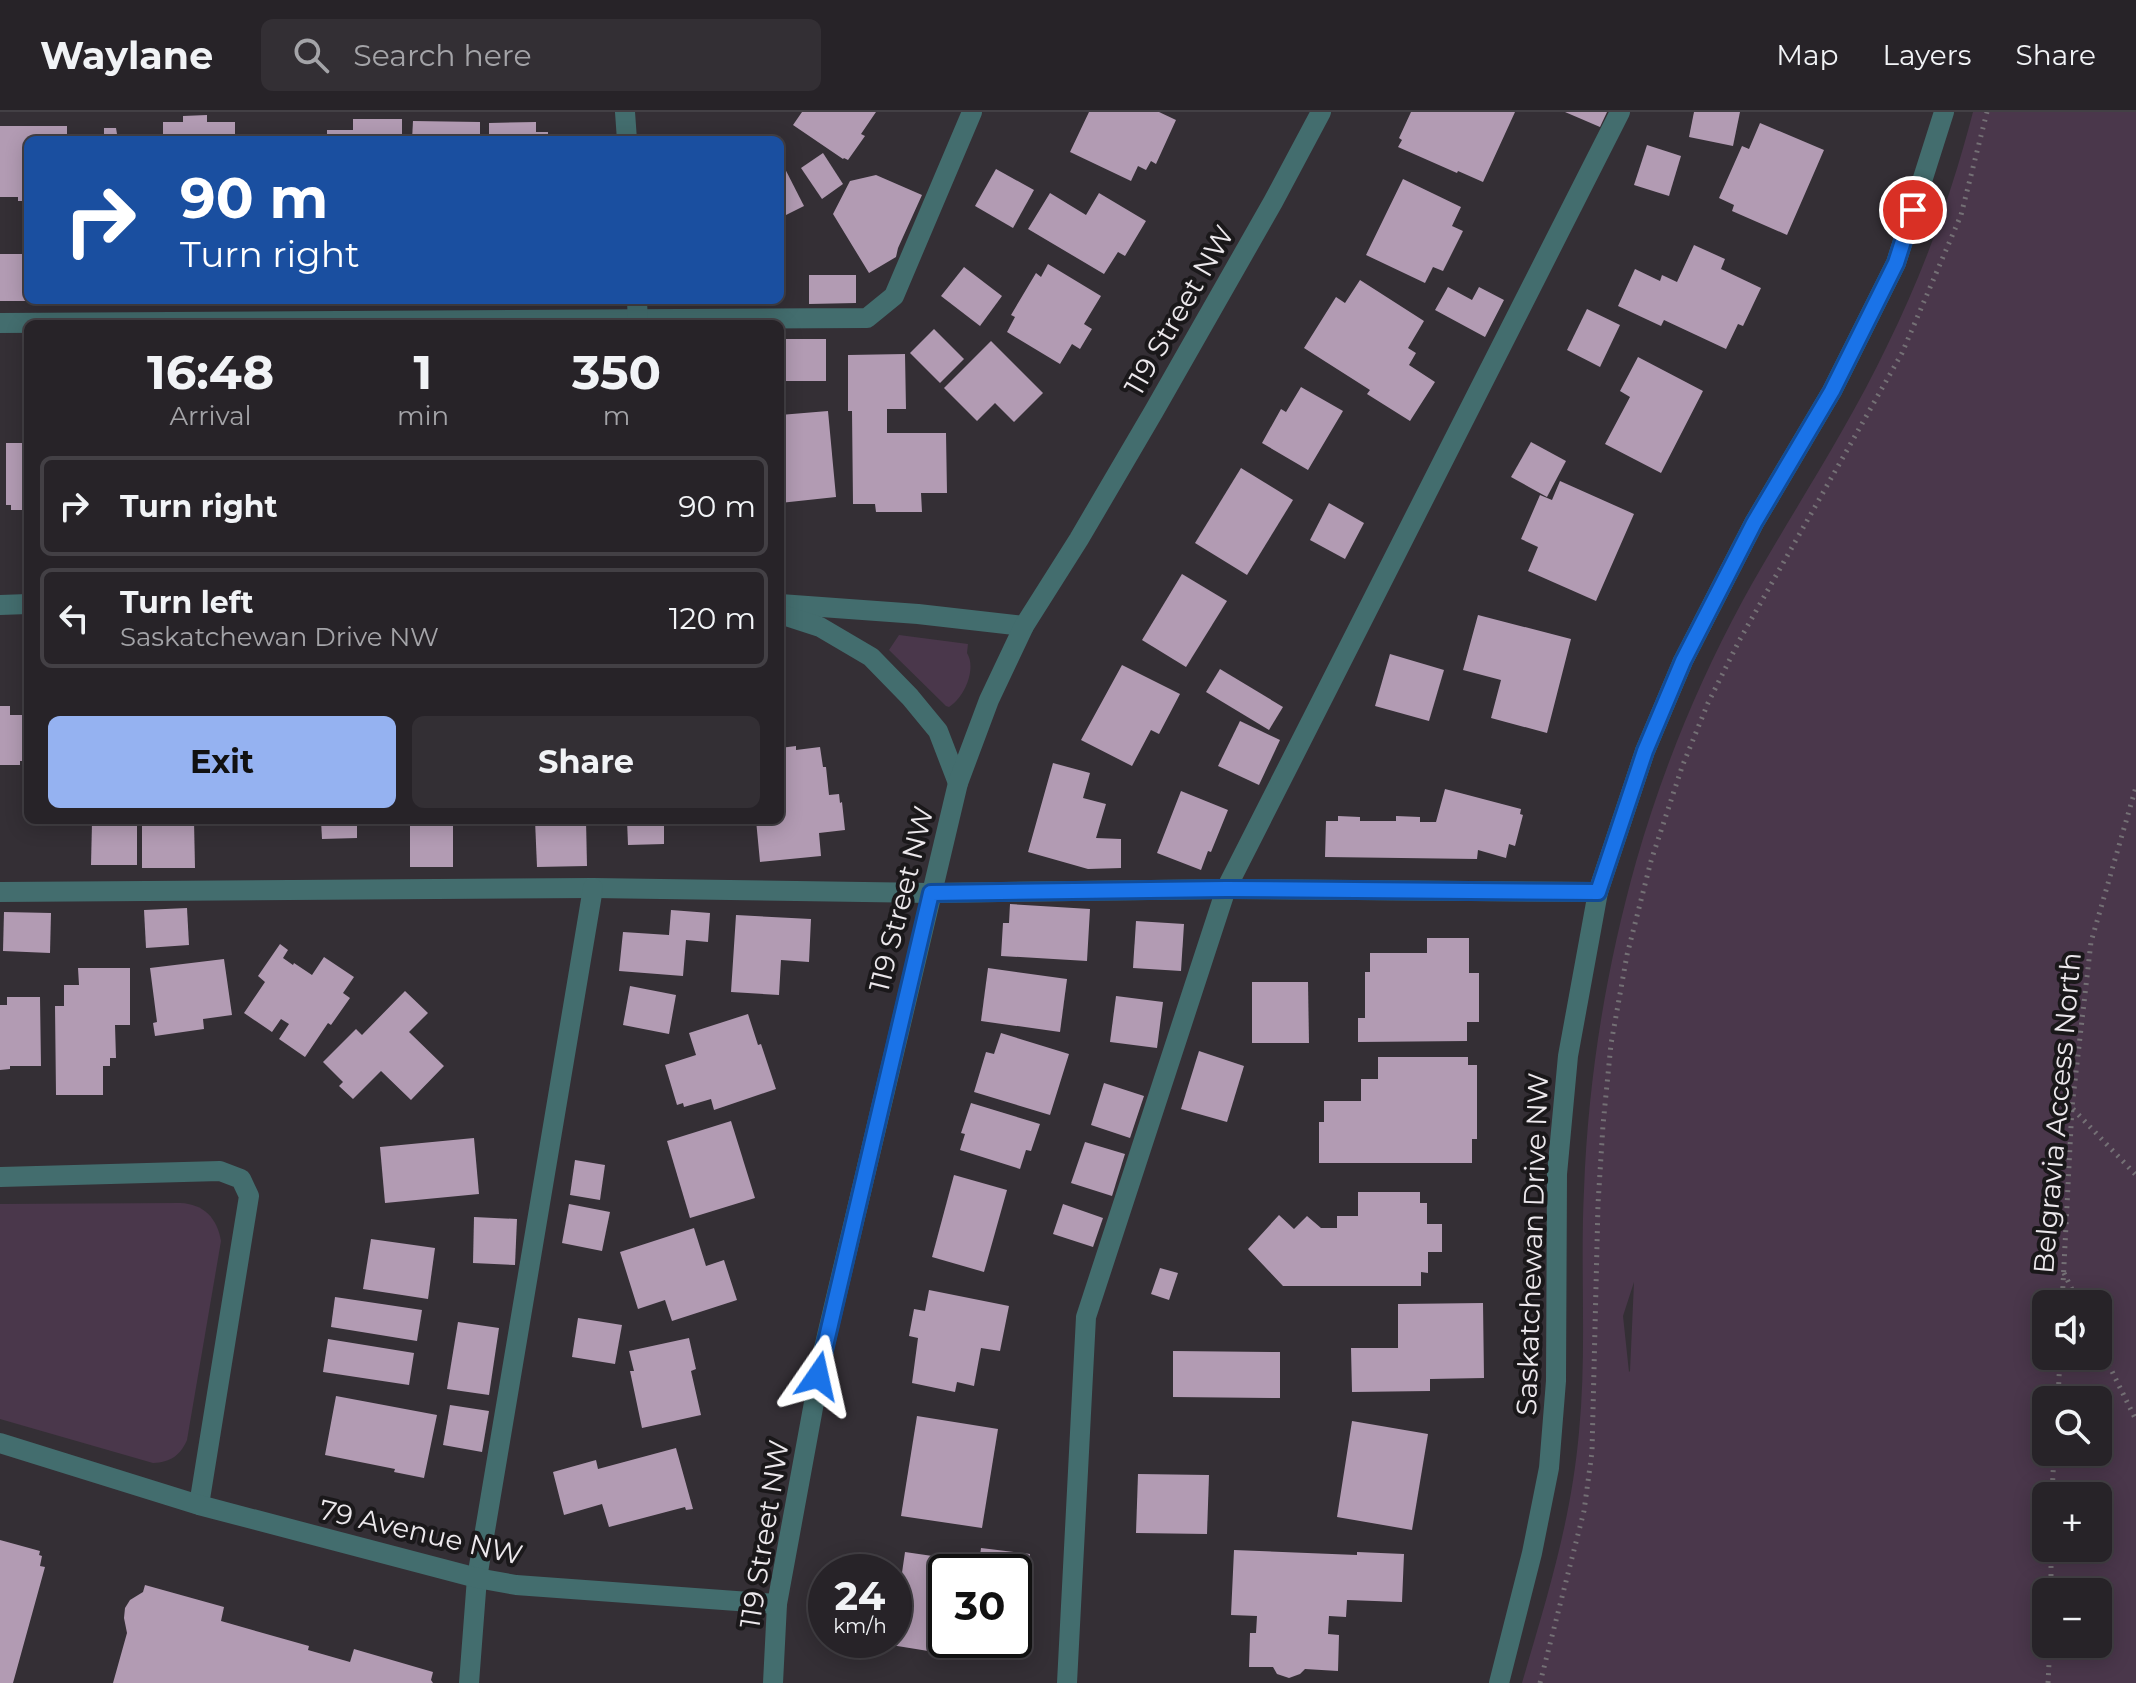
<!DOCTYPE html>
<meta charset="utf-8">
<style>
:root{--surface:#272328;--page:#332f34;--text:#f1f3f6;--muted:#a4a4a8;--line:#434045;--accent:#95b2f1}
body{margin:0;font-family:Montserrat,sans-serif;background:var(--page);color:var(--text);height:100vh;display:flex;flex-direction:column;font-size:30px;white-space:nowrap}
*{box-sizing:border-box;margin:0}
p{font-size:26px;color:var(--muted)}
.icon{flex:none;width:44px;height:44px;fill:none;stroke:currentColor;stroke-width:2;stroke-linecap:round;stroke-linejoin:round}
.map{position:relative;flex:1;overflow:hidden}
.drawer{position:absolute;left:24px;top:208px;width:760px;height:504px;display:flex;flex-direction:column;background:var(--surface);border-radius:12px;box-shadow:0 4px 20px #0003,0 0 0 2px var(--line)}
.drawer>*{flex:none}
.hud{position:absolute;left:24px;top:24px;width:760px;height:168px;border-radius:12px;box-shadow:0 4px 20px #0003,0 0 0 2px var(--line);background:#1a4fa0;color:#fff;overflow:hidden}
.buttons{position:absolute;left:2032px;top:1178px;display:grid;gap:16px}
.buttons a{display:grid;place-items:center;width:80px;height:80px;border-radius:12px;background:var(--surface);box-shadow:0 4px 20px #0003,0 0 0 2px var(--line);font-size:40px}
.speed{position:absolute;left:808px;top:1442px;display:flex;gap:16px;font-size:40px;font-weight:700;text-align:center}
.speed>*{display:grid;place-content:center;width:104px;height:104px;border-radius:50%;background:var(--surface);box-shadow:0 4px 20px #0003,0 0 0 2px var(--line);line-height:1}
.speed small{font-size:20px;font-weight:400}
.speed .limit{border:4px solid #111;border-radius:12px;background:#fff;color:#111}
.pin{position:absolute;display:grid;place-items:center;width:68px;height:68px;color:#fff;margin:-34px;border:4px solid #fff;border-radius:50%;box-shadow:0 2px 8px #0007}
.me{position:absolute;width:88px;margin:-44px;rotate:11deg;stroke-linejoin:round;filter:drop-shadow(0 0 6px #0008)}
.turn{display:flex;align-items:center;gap:28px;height:168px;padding:0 24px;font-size:36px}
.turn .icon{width:104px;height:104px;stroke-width:2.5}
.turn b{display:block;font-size:56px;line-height:68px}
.eta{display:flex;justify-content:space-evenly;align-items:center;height:136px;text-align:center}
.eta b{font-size:48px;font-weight:700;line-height:56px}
.button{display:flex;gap:16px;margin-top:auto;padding:16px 24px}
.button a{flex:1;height:92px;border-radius:12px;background:var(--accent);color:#111;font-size:32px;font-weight:700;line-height:92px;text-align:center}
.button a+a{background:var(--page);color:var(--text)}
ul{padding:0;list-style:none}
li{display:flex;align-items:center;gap:24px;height:100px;margin:0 16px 12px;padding:0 8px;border:4px solid var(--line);border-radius:12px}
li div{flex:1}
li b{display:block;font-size:30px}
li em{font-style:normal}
header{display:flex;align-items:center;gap:48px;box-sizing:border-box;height:112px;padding:0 40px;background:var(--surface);border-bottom:2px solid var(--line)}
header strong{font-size:38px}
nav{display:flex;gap:44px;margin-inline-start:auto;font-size:28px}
.search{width:560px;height:72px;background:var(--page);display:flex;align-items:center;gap:20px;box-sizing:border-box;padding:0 28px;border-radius:12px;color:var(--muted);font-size:30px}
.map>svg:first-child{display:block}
.green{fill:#4a374b;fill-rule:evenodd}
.building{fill:#b29bb3}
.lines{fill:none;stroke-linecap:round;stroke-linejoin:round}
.path{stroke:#747075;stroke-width:5;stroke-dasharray:2 6;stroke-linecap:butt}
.service{stroke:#436d6e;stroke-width:20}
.minor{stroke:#436d6e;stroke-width:20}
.tertiary{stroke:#436d6e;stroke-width:20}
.route-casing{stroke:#114b97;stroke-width:20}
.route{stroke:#1a73e8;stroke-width:14}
.labels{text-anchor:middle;stroke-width:8;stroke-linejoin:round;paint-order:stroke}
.street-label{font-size:28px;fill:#ece8ec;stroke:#1a181a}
</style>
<header>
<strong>Waylane</strong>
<div class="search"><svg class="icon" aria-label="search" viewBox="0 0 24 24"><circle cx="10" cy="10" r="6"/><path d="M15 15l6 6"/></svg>Search here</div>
<nav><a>Map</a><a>Layers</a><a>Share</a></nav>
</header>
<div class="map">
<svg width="2136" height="1571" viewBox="0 0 2136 1571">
<rect width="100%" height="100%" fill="#342f35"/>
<g class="green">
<path d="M1973,0h163v1571h-614c25,-86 49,-161 57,-251 8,-81 1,-161 5,-242 4,-111 22,-221 52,-328 26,-91 62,-179 107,-262 47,-85 102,-166 144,-254 37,-75 65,-153 86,-234zM1634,1170l-4,89 -1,1 -6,-56zM2046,1192h52v52h-52zM2046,1288h52v52h-52zM2046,1384h52v52h-52zM2046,1480h52v52h-52z"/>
<path d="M899,523l69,9 -1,9c10,16 -3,45 -18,54l-3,-1 -57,-56z"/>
<path d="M180,1091c24,1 37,15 41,38l-34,199c-7,16 -17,22 -34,23l-153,-44v-215z"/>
</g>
<g class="building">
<path d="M802,0h74l-15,22 4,2 -17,24 -4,-2 -1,1 -50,-34z"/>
<path d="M1089,0h70l17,8 -20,44 -5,-3 -5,9 -8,-4 -7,15 -61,-29z"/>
<path d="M1411,0h104l-32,70 -25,-11 -1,2 -59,-26 4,-7 -3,-2z"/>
<path d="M1565,0h42l-7,15z"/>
<path d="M1694,0h46l-7,34 -44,-9z"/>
<path d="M207,3v7h28v18h-72v-18h20v-6z"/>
<path d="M353,7h49v21h-75v-10h26z"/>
<path d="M413,9l67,1v18h-68z"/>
<path d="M536,10v10h12v8h-59v-17z"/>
<path d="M1760,11l64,27 -37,85 -55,-24 2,-6 -15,-7 23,-52 7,3z"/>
<path d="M0,14h67v14h-39v61h-10v-4h-18z"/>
<path d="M104,16h12l1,6h28v6h-60v-6h19z"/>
<rect x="275" y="23" width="36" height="5"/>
<path d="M1647,33l34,11 -12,40 -35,-11z"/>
<path d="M823,41l20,31 -21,15 -21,-31z"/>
<path d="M780,47l24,47 -24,12z"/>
<path d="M996,57l38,21 -21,38 -38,-22z"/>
<path d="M876,63l46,20 -24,53 -2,9 -27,16 -36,-59 17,-33z"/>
<path d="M1403,67l58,28 -9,19 11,5 -20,40 -10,-4 -8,16 -59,-28z"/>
<path d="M1050,81l36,22 13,-22 47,28 -21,35 -7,-4 -14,22 -76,-45z"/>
<path d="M1694,133l31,14 -4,10 40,19 -18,38 -5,-2 -12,25 -62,-29 -3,6 -43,-20 17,-37 25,12 2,-6 15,7z"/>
<rect x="0" y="142" width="28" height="47"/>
<path d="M1048,152l53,32 -17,28 8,5 -12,20 -8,-5 -12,20 -53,-32 8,-15 -4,-2 25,-42 5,4z"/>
<path d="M964,155l38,29 -22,30 -39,-30z"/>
<path d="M809,163h47v28l-47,1z"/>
<path d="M1360,168l64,41 -16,27 8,5 -7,12 26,17 -25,39 -43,-27 3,-4 -66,-42 32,-51 9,6z"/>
<path d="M1448,175l24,13 7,-13 25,13 -19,37 -50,-27z"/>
<path d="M1587,197l33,16 -20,42 -33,-17z"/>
<path d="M934,217l30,30 -24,24 -30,-30z"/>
<rect x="785" y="227" width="41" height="42"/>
<path d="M991,229l52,52 -29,29 -19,-19 -18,18 -33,-33z"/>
<path d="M905,242l1,55h-19v24h59l1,60h-26l1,19h-46l-1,-8h-22l-1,-93h-4v-56z"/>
<path d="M1638,245l65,34 -42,82 -56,-29 25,-47 -10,-6z"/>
<path d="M1301,275l42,24 -35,59 -46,-27 19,-34 5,3z"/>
<path d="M828,299l8,86 -56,6v-88z"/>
<path d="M1531,330l35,19 -19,36 -36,-20z"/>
<path d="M6,331h22v67h-17v-5h-5z"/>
<path d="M1241,356l52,32 -46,75 -52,-32z"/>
<path d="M1560,369l74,33 -38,87 -68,-30 10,-24 -17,-8 19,-44 12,5z"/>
<path d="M1329,391l35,20 -19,36 -35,-19z"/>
<path d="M1182,462l45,27 -41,66 -44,-27z"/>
<path d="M1478,503l93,24 -24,94 -56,-15 10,-38 -38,-10z"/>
<path d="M1390,542l54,16 -15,51 -54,-15z"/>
<path d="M1122,553l58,29 -21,40 -8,-4 -19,36 -51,-26z"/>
<path d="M1220,557l63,38 -14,23 -63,-38z"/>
<path d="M0,594h10v9h18v46h-8v4h-20z"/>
<path d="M1240,609l40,19 -21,45 -41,-19z"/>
<path d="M796,634v4l24,-3 3,20h3l3,28 10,-1 1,9 2,-1 3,28 -26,3 2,23 -61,6 -4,-42h24v-72z"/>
<path d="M1053,651l37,10 -7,25 23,6 -10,34 25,1v29l-33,1 -60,-17z"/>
<path d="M1445,677l76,20 -1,5 3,1 -8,31 -6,-2 -3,14 -28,-8 -1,9 -152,-2 1,-36h12v-5l22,1v4h36v-5l24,1v5h16z"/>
<path d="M1181,679l47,19 -17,42 -3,-1 -7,19 -44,-17z"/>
<path d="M321,708h36v18l-35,1z"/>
<path d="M535,708h51l1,46 -50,1z"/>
<path d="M627,708h37v24l-36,1z"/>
<path d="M194,709l1,47h-53v-46z"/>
<rect x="410" y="709" width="43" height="46"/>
<path d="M92,711h45v42h-46z"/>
<path d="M1010,792l80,5 -3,52 -86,-5 2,-33h6z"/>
<path d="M187,796l2,37 -43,3 -2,-38z"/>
<path d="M671,798l39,3 -2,29 -22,-2 -3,36 -64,-5 4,-39 46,3z"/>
<path d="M4,800l47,1 -1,40 -47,-2z"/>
<path d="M736,803l75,4 -2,43 -28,-2 -2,35 -48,-3z"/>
<path d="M1136,809l48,3 -3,47 -48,-3z"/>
<path d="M1427,826h42v35h10v49h-12v19l-109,1v-24h7v-46h5v-19h57z"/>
<path d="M280,832l8,6 -5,8 10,7 1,-2 18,12 12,-18 30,20 -11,16 7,5 -19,27 -3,-2 -23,34 -26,-18 10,-15 -8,-5 -9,13 -28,-19 21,-31 -7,-6z"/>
<path d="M224,847l8,56 -29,4 1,10 -49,7 -2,-13 4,-1 -7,-54z"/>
<path d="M78,856h52v57h-15l1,33h-6v8h-7v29h-47l-1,-89h9v-21h15z"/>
<path d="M988,856l79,11 -7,53 -79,-11z"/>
<path d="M1252,870h56l1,61h-57z"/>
<path d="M630,874l46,9 -7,39 -46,-9z"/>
<path d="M405,879l23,22 -19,19 35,34 -33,34 -30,-29 -28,28 -14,-13 4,-4 -20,-20 33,-33 6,6z"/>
<path d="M1116,884l47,6 -6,46 -47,-6z"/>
<path d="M7,885h33l1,69h-31v3l-10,1v-65h7z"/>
<path d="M748,902l10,31 3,-1 15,45 -62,21 -3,-11 -27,8 -1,-4 -6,2 -12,-40 31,-10 -7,-22z"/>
<path d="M1001,921l68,21 -19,61 -76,-23 12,-40 8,2z"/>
<path d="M1199,939l45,15 -17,56 -46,-13z"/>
<path d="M1378,945h90v8h9v74h-5v24h-153v-41h5v-21h37v-22h17z"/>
<path d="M1104,971l40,13 -14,42 -39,-13z"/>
<path d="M971,991l69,21 -9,27 -5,-1 -6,19 -60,-19 5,-16 -4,-1z"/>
<path d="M731,1009l24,77 -65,20 -23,-77z"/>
<path d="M474,1026l5,56 -94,9 -5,-56z"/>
<path d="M1085,1030l40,12 -13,42 -41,-13z"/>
<path d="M575,1048l30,5 -5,35 -30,-5z"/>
<path d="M954,1063l53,15 -23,82 -52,-15z"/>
<path d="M1358,1080h62v11h7v21h15v28h-14v21l-7,-1v14h-138l-35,-37 31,-34 15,14 13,-13 14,12h16v-12h21z"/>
<path d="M569,1092l41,8 -8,39 -40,-8z"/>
<path d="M1063,1092l40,14 -10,29 -40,-13z"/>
<path d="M474,1105l43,2 -2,46 -42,-2z"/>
<path d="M694,1116l12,38 18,-6 13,40 -65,21 -7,-21 -27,9 -18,-57z"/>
<path d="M371,1127l64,9 -7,51 -65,-10z"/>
<path d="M1160,1156l18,5 -9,27 -18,-6z"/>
<path d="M929,1178l80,16 -9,45 -19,-3 -7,38 -17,-4 -2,10 -43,-9 6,-45 -9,-2 5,-27 11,2z"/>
<path d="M335,1185l87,13 -5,31 -86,-14z"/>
<path d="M1483,1191l1,75 -54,1v12l-78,1 -1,-44h47v-44z"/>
<path d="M578,1206l44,7 -7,39 -43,-7z"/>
<path d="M458,1210l41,6 -10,67 -42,-6z"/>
<path d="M689,1226l7,31 -5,2 10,44 -59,13 -12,-57h4l-5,-20z"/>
<path d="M328,1227l86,14 -5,32 -86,-13z"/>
<path d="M1173,1239l107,1v46l-107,-1z"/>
<path d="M336,1284l101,19 -13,63 -30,-6 1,-3 -70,-14z"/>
<path d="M450,1293l39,6 -7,41 -39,-7z"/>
<path d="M917,1304l81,13 -16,99 -81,-12z"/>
<path d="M1352,1309l76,13 -16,96 -75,-13z"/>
<path d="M676,1336l17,61 -7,1 -1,-3 -76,20 -7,-23 -38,11 -11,-43 43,-12 2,9z"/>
<path d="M1138,1362l71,1 -2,59 -71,-1z"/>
<path d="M0,1428l40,11 -1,4 3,1 -2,10 5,1 -32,116h-13z"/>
<path d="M981,1436l49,6 -5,36 -11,-2v-16h-36z"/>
<path d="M1234,1438l123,5v-3l47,2 -2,48 -55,-2 -1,17 -17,-1 -1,18 11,1 -1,36 -33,-2 -5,5 -11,4 -12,-4 -4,-7h-24l1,-34h6l1,-17 -26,-1z"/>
<path d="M905,1440l62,9 -2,11h-19v68h9l-2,15 -62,-10 1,-5h2v-12z"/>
<path d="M145,1473l79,22 -3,14 88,25 -1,4 42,12 4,-13 79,23 -2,8 2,3h-320l14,-50 -3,-15 1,-10 5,-8 13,-8z"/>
</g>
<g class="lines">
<g class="path">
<path d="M2073,997l63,66"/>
<path d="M2064,1161l15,31"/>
<path d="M2062,1192l10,-197 19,-165 45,-155"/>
<path d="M2098,1231l38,77"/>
<path d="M2058,1288l2,-44"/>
<path d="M2052,1384l2,-44"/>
<path d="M2051,1480v-44"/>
<path d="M1540,1571l44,-172 8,-59 6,-248 5,-79 8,-81 16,-89 24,-94 31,-94 26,-64 31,-62 163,-288 59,-138 26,-103"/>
<path d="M2048,1571l2,-39"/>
</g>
<g class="service">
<path d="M0,211l867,-5 27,-22 78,-184"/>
<path d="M0,780l593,-4 338,5 295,-4 372,3"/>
<path d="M469,1571l8,-105 116,-690"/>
<path d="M1067,1571l19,-366 140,-428 394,-777"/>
</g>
<g class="minor">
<path d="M625,0l2,28"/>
<path d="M637,188l1,24"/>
<path d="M780,492l138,10 106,12"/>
<path d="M0,493l28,-1"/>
<path d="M780,502l40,13 51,30 39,40 28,34 20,52"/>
<path d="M0,1065l220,-6 21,8 8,17 -50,309"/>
<path d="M0,1331l199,62 278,73 39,7 261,19"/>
<path d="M773,1571l4,-79 47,-256 134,-565 31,-83 35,-74 55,-87 75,-128 119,-209 48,-90"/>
</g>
<path class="tertiary" d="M1499,1571l33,-130 17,-85 7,-87 1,-207 11,-118 30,-164 47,-141 38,-90 71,-138 78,-132 64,-128 48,-151"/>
</g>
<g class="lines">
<g class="route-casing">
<path id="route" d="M818,1264l113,-483 295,-4 372,3 47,-141 38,-90 71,-138 78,-132 64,-128 17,-53"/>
</g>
<use href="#route" class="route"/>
</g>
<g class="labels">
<g class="street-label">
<text transform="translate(1179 198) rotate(-60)" y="10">119 Street NW</text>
<text transform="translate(901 787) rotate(-76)" y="10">119 Street NW</text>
<text transform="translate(2057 1001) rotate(-85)" y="10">Belgravia Access North</text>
<text transform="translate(1532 1132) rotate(-88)" y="10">Saskatchewan Drive NW</text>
<text transform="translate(421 1420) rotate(13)" y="10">79 Avenue NW</text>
<text transform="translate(764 1422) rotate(-81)" y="10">119 Street NW</text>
</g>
</g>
</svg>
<div class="buttons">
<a><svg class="icon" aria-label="sound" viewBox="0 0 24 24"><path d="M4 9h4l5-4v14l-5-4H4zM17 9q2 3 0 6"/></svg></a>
<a><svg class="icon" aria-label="search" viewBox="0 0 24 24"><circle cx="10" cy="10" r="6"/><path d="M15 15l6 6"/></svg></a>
<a>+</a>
<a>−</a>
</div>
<div class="speed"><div>24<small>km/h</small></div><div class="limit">30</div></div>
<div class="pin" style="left:1913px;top:98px;background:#d93025"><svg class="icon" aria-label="arrive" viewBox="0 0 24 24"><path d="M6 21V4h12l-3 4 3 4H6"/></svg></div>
<svg class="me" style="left:818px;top:1264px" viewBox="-20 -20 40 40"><path d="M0-17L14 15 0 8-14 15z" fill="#1a73e8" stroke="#fff" stroke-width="4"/></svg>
<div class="hud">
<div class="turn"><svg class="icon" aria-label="right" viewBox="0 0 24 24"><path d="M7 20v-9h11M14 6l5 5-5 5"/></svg><div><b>90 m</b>Turn right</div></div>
</div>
<section class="drawer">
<div class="eta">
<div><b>16:48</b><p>Arrival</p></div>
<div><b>1</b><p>min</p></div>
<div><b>350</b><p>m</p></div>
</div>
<ul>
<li><svg class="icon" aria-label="right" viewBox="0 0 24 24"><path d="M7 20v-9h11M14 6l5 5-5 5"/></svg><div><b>Turn right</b></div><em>90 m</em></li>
<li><svg class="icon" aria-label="left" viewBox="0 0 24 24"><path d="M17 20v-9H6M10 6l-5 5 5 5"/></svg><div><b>Turn left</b><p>Saskatchewan Drive NW</p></div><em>120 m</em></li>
</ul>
<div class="button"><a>Exit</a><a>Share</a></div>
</section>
</div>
